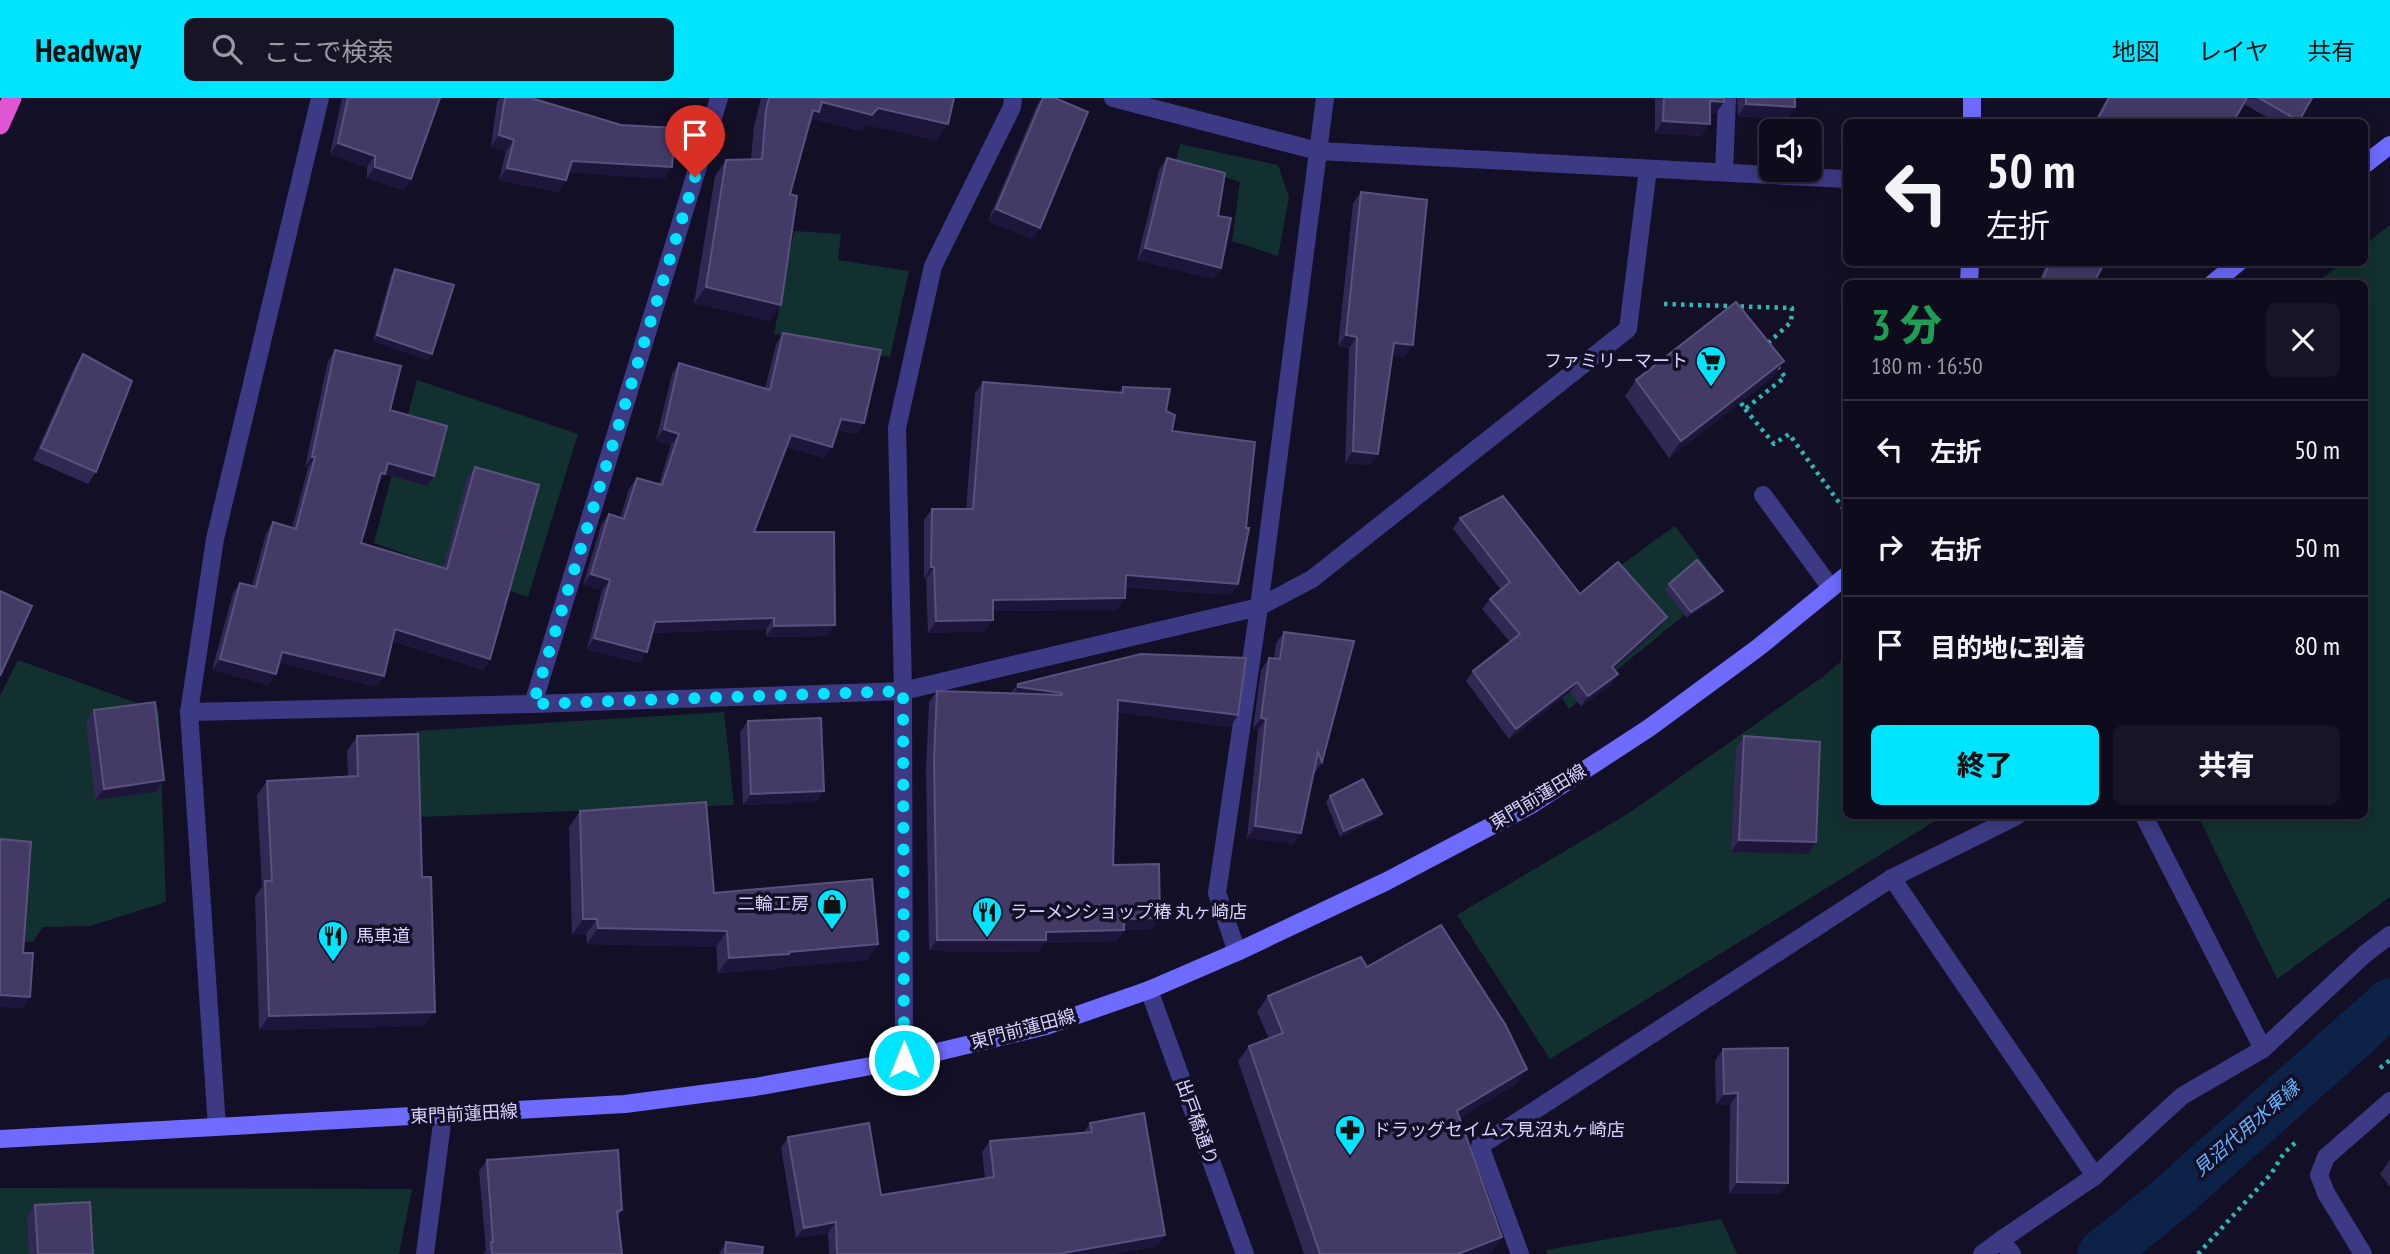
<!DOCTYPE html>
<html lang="ja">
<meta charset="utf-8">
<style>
:root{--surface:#0e0b1c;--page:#171425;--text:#f1f3f6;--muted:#9b9ba3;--line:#2e2b3b;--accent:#00e5ff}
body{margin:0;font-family:"PT Sans Narrow","Noto Sans JP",sans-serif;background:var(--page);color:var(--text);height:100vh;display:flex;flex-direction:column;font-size:26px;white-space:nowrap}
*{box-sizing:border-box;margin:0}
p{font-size:23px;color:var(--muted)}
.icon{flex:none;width:38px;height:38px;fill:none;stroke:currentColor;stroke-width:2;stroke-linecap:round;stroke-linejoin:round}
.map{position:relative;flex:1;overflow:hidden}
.details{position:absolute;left:1843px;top:182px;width:525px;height:539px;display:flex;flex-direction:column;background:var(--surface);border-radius:10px;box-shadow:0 4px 18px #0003,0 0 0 2px var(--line)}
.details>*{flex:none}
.banner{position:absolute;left:1843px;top:21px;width:525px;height:147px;border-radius:10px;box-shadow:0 4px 18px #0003,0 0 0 2px var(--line);background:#0e0b1c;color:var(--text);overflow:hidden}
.controls{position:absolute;left:1759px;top:21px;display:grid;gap:14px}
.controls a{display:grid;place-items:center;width:63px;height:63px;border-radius:10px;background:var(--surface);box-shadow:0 4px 18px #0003,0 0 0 2px var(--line);font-size:35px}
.pin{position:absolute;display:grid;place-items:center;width:60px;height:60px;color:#fff;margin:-72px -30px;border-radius:50% 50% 50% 0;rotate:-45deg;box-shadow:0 0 7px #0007}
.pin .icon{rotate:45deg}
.me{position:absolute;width:77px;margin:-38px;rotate:0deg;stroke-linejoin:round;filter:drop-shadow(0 0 5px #0008)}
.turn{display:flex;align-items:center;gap:24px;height:147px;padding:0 28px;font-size:32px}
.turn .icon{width:91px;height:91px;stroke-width:2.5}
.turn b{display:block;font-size:49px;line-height:60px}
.round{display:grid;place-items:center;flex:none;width:74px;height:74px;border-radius:10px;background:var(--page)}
.summary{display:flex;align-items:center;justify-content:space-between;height:119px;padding:0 28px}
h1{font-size:42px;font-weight:800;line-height:52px;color:#1e9e55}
.cta{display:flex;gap:14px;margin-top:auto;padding:14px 28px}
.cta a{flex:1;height:80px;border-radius:10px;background:var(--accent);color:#111;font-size:28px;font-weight:800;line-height:80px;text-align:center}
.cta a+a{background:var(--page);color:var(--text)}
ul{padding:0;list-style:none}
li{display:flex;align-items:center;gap:21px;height:98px;padding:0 28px;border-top:2px solid var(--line)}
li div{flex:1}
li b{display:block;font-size:26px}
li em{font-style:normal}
header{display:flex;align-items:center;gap:42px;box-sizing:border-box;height:98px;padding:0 35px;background:var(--accent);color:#111}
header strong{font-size:33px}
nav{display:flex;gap:38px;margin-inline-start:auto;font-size:24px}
.search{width:490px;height:63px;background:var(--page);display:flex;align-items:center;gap:18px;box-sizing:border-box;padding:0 24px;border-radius:10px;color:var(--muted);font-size:26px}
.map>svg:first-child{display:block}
.green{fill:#12302f}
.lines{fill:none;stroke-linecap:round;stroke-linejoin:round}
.canal{stroke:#0c2248;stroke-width:49}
.path{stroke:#2fb8b0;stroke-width:4.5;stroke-dasharray:3.5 5;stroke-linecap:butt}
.service{stroke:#3d3a85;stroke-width:18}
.minor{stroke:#3d3a85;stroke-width:18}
.tertiary{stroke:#3d3a85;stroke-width:18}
.secondary{stroke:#6f6bff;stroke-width:18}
.trunk{stroke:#e055d1;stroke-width:19}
.wall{fill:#312854}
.shaded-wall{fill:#1d163a}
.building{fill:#433a66;stroke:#5a527e;stroke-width:2}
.route{stroke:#00e5ff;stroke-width:12;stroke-dasharray:0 21.6}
.labels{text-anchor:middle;stroke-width:7;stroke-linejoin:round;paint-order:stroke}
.poi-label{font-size:18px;fill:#d9d4ff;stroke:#130f26;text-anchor:start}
.street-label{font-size:18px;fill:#d9d4ff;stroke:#130f26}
.water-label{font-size:19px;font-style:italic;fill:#62b6ff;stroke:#130f26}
</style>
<header>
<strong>Headway</strong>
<div class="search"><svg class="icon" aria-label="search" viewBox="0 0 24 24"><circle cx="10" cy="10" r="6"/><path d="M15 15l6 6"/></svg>ここで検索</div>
<nav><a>地図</a><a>レイヤ</a><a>共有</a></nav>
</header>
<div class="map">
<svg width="2390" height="1156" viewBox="0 0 2390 1156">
<rect width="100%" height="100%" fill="#130f26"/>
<g class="green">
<path d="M1180,46l98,21 11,32 -11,59 -46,-15 8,-59 -64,-21z"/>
<path d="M2390,127v672l-113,82 -79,-163h166v-532l-48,-1 26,-20 22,-1v-17z"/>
<path d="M794,133l47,3 -3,26 71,11 -19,86 -116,-23z"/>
<path d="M417,282l161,54 -50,163 -154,-54z"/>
<path d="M1675,428l45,60 -151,123 -46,-73z"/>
<path d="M1846,559v159h89v5l-385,238 -93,-144 172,-102 195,-137z"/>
<path d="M18,562l141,51 7,191 -76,24 -47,1 -10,15 -33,-1v-245z"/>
<path d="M724,614l10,93 -315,12 -3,-86z"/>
<path d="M0,1090l412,1 -13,65h-399z"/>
<path d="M1721,1121l16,35h-190l-1,-4z"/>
</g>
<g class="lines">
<path class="canal" d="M2102,1156l67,-54 221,-197"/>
<g class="path">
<path d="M1664,206l128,4 -1,14 -25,23"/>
<path d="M1741,305l4,6 40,-32 -9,-12"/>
<path d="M1745,311l29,35 15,-10 57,78"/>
<path d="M2380,970l10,-8"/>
<path d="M2198,1156l73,-80 13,-21 11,-10"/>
</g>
<g class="service">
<path d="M1763,397l68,93"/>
<path d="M2001,1142l94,-64 87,-80 81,-47 102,-95 25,-19"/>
</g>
<g class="minor">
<path d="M1113,0l205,53 528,28"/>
<path d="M1724,74l3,-74"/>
<path d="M533,606l186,-606"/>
<path d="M189,614l344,-8 370,-13 356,-84 53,-28 316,-250 20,-160"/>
<path d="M2144,718l119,233"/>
<path d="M1892,780l203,298"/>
<path d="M1237,854l-20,-59 42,-286 66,-509"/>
<path d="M904,962l-1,-369 -6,-263 36,-162 79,-159 1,-9"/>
<path d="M217,1029l-28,-415 26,-173 105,-441"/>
<path d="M425,1156l18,-138"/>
<path d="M1520,1156l-40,-108 412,-268 125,-62"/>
<path d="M1982,1156l19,-14 11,14"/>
<path d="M2363,1156l-37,-61 -7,-18 7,-18 64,-56"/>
</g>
<path class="tertiary" d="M1149,892l96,264"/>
<g class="secondary">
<path d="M1972,24v-24"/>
<path d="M2364,67l26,-20"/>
<path d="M1969,186l1,-22"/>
<path d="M2212,186l27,-22"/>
<path d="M0,1041l625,-35 130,-17 149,-27 142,-34 103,-36 88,-38 150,-71 144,-76 118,-77 110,-81 87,-71"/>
</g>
<path class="trunk" d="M0,27l12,-27"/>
</g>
<g class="wall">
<path d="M342,0h98l-29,81 -8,11 -36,-12v-11l-37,-13z"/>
<path d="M500,0h31l141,69 -8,12 -95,-7 -3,8 -8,12 -59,-12 7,-29 -15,-4 6,-45z"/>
<path d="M761,0h193l-17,42 -70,-15 -6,6 -47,-12 -6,9 -18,66 -9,111 -12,16 -75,-18 21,-127 11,-16 25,-1 3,-33z"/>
<path d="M1042,0h13l-15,130 -8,11 -44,-18 49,-116z"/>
<path d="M1655,0h69l-9,16h-5l-9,22 -46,-3z"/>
<path d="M1737,0h58v9l-9,12 -48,-3z"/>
<path d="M2107,0h205l-14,24h-23l-31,-18 -11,18h-139z"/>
<path d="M1167,60l51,58 3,52 -8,11 -76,-19 22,-90z"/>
<path d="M1361,94l44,165 -12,-2 -23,110 -25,-2 4,-115 -11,-2 15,-143z"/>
<path d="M2047,164h58l-12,22h-55z"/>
<path d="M395,171l37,85 -4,6 -55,-19 18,-66z"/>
<path d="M783,235l81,90 -7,11 -19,-4 -6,17 -8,11 -37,-11 -33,85 73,104 -61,1v-8l-114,4 -12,30 -53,-14 15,-59 -19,-5 18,-60 8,-11 11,4 9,-29 8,-11 22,6 12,-39 -15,-5 16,-66 7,-11 86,25 11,-44z"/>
<path d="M335,252l55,60 44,66 -7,10 -42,-12 -8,10 -16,59 82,25 24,-90 8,-11 15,192 -7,11 -90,-29 -16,46 -98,-24 -3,11 -8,11 -56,-15 21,-77 7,-10 12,3 14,-53 7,-11 19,6 16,-60 -3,-1 23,-106z"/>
<path d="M83,256l13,118 -8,12 -55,-24 42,-94z"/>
<path d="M1784,263l-11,16 -104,81 -44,-62 11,-16z"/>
<path d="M983,284l136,10 4,-5 43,24 6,20 58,164 -105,-8 -8,23 -124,1 -8,20 -57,2 -2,-54h-2v-59l8,-11h34l9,-116z"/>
<path d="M1460,420l120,76 87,23 -7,10 -46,42 4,5 -7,11 -30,21 -11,-14 -61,47 -43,-58 7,-10 37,-29 -28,-33 8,-10 11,-9 -48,-61z"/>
<path d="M1669,486l49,13 -31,21 -22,-28z"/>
<path d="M1284,534l38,130 -8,12 -1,-2 -20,72 -46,-6 11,-108 -5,-1 8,-59 8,-12 5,1 2,-16z"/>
<path d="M1018,586l220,31 -8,12 -113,-15 -4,153 39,64 -28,1 -8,11 -72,2 -6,9 -109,-1 -3,-180 3,-69 8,-11 74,2z"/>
<path d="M94,612l70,70 -8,12 -61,8 -9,-78z"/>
<path d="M748,623l68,81 -73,3 -3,-73z"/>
<path d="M357,638l65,141 2,149 -165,4 -4,-134 7,-9 -5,-92 10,-14 81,-5 -1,-25z"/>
<path d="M1744,638l72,106 -8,12 -77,-2 5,-104z"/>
<path d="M1330,698l52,18 -5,6 -37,17 -14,-35z"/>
<path d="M580,713l134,82 164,51 -11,16 -87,7 -2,2 -60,4 -2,-26 -129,-3 -1,-10 -14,1 -3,-108z"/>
<path d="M1367,869l149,117 -56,34 42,119 -11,15 -4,2h-183l-66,-193 11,-15 20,-7 -12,-27 11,-16z"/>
<path d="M1723,951l57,145h-51l1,-89h-14l-1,-44z"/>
<path d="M1090,1025l67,123 -44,8h-284l-1,-21 -32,5 -15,-90 7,-11 93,58 104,-17 -3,-26 8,-11 94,-9z"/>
<path d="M487,1062l135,50 -4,7 4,37h-139l3,-4 -7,-79z"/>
<path d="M2390,1062v27l-10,-13z"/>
<path d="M35,1107l58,49h-64l-2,-37z"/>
<path d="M726,1144l36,12h-43z"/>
</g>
<g class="shaded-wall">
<path d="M1710,3l14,1 -9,12 -13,-1z"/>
<path d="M822,4l56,6 70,16 -11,16 -70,-15 -6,6 -47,-12 -6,9 5,-18z"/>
<path d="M1746,6l49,3 -9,12 -48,-3z"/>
<path d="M1663,23l47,3 -9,12 -46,-3z"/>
<path d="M499,37l15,5 -8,11 -15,-4z"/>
<path d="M338,45l37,13 -8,11 -37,-13z"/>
<path d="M572,63l100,6 -8,12 -100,-7z"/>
<path d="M375,69l36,12 -8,11 -36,-12z"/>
<path d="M507,70l59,12 -8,12 -59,-12z"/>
<path d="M996,111l44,19 -8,11 -44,-18z"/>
<path d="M1145,150l76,20 -8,11 -76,-19z"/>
<path d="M706,189l75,18 -12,16 -75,-18z"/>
<path d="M377,237l55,19 -4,6 -55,-19z"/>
<path d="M1346,237l11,2 -8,11 -11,-2z"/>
<path d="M1394,245l19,2 -8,12 -18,-3z"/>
<path d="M1784,263l-11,16 -104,81 12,-17z"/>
<path d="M841,321l23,4 -7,11 -23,-5z"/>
<path d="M664,331l15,5 -8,11 -15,-5z"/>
<path d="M791,337l41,12 -8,11 -41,-12z"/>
<path d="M1353,353l25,3 -8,11 -25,-2z"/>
<path d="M312,359h3l-7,11 -3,-1z"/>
<path d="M388,365l46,13 -7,10 -42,-12 -7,10 -5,-1z"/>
<path d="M931,469h3l-8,12h-2z"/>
<path d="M591,476l19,6 -8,10 -19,-5z"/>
<path d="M1126,477l112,9 -8,11 -112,-9z"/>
<path d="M1723,493l-5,6 -31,21 4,-6z"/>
<path d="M1125,500l-8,12 -132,1 8,-11z"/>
<path d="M1667,519l-7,10 -55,50 7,-10z"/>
<path d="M774,520l-8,11 -118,4 7,-11z"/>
<path d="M993,522l-8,11 -57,2 8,-12z"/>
<path d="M835,527l-8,11 -61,1 8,-11z"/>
<path d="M395,531l95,30 -7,11 -95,-31z"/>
<path d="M594,540l53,14 -7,11 -53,-14z"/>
<path d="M282,554l102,24 -7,11 -103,-25z"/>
<path d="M220,561l56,15 -8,11 -56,-15z"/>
<path d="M1618,576l-7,11 -30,21 7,-10z"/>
<path d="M1577,584l-7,10 -61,47 7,-10z"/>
<path d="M1018,589l44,6 -8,11 -44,-6z"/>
<path d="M1118,602l120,15 -8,12 -120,-16z"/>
<path d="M1261,620l5,1 -8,11 -5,-1z"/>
<path d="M164,682l-8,12 -61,8 9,-11z"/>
<path d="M824,693l-8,11 -73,3 8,-11z"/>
<path d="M1382,716l-5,6 -37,17 4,-6z"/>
<path d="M1255,728l46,7 -8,11 -46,-6z"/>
<path d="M1739,742l77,2 -8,12 -77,-2z"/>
<path d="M1160,820l-8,11 -28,1 -8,11 -72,2 -6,9 -109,-1 8,-11 109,-8 78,-13z"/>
<path d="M583,821h14l-11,15 -14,1z"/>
<path d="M598,830l129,3 -11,16 -129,-3z"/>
<path d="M878,846l-11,16 -87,7 -2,2 -60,4 11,-15z"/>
<path d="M0,897l30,2 -8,12 -22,-2z"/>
<path d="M435,914l-11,14 -165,4 10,-14z"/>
<path d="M1527,971l-11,15 -69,42 10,-15z"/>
<path d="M1738,995l-8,12h-14l8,-11z"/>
<path d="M1737,1084l51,1 -8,11h-51z"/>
<path d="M836,1124l-8,11 -32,5 8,-10z"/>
<path d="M1165,1137l-8,11 -44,8h-55z"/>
<path d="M1502,1139l-11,15 -4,2h-29z"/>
</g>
<g class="building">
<path d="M348,0h92l-29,81 -36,-12v-11l-37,-13z"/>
<path d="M505,0h26l90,27 54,3 -3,39 -100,-6 -6,19 -59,-12 7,-28 -15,-5z"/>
<path d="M769,0h185l-6,26 -70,-16 -6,7 -50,-13 -3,10 -6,-2 -23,84 7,2 -16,109 -75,-18 20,-127 36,-1 4,-49z"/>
<path d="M1043,0h12l33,14 -48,116 -44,-19z"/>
<path d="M1664,0h60v4l-14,-1v23l-47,-3z"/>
<path d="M1746,0h49v9l-49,-3z"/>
<path d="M2109,0h138l-14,24h-137z"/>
<path d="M2259,0h53l-13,23z"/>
<path d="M1167,60l58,15 -7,43 13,2 -10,50 -76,-20z"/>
<path d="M1361,94l66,8 -14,145 -19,-2 -16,111 -25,-3 4,-114 -11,-2z"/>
<path d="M2050,164h55l-12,22h-53z"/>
<path d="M395,171l59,16 -22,69 -55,-19z"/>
<path d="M1736,204l48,59 -103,80 -45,-61z"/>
<path d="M783,235l98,17 -17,73 -23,-4 -9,28 -41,-12 -37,97h80l1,93 -61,1v-8l-119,4 -8,30 -53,-14 16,-58 -19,-6 18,-60 15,5 13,-41 25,7 17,-51 -15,-5 15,-66 91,27z"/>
<path d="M335,252l66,16 -11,44 57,16 -13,50 -46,-13 -3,11 -4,-1 -20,70 86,26 28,-102 64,18 -49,174 -95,-30 -11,47 -102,-24 -6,22 -56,-15 20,-76 16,4 17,-65 23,7 19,-72h-3z"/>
<path d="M83,256l49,27 -36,91 -55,-24z"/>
<path d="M983,284l140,11v-6l47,2 -4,22 9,4 -3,16 83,11 -9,86h3l-11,56 -112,-9 -1,23 -132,2v20l-57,1 -2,-54h-3l1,-58h41z"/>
<path d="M1503,398l77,98 38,-32 49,55 -55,50 6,7 -30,22 -11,-14 -61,47 -43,-58 47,-37 -30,-35 20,-17 -50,-64z"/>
<path d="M1697,462l26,31 -32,21 -22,-28z"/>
<path d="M0,493l32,15 -32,70z"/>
<path d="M1284,534l70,9 -32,121 -4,-10 -17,81 -46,-7 11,-107 -5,-1 8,-60 11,1z"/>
<path d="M1141,556l105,4 -8,57 -120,-15 -5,165 46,-1 1,54 -36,1v11l-78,2v8h-109l-3,-181 3,-68 125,4v-2l-44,-6v-3z"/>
<path d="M155,604l9,78 -60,9 -10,-79z"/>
<path d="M821,620l3,73 -73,3 -3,-73z"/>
<path d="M418,636l4,143h9l4,135 -166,4 -4,-135h7l-5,-100 91,-5 -1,-40z"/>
<path d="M1744,638l76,6 -4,100 -77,-2z"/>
<path d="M1363,681l19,35 -38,17 -14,-35z"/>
<path d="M706,704l8,91 158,-14 6,65 -89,8v2l-60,4 -2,-27 -129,-3 -1,-9h-14l-3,-108z"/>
<path d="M0,741l31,3 -8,111h10l-3,44 -30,-2z"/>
<path d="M1441,827l64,99 22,45 -70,42 45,126 -44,17h-138l-71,-208 34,-13 -15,-37 93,-39 6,10z"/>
<path d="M1788,950v135l-51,-1 1,-89 -14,1 -1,-45z"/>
<path d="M1144,1015l21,122 -107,19h-221l-1,-32 -32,6 -16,-91 81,-14 12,72 113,-18 -4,-36 102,-9 -2,-9z"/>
<path d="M618,1052l4,60 -5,1 5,43h-130l-1,-12h2l-6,-82z"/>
<path d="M90,1104l3,52h-55l-3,-49z"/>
<path d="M726,1144l37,5 -1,7h-37z"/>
</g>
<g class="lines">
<path class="route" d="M695,79l-162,527 370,-13 1,369"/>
</g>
<defs>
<g id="supermarket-pin" transform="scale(1.575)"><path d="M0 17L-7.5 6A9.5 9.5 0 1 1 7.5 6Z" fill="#00e5ff" stroke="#130f26"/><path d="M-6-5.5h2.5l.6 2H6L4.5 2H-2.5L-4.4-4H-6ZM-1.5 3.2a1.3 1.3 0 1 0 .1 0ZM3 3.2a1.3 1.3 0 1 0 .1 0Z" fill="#111"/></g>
<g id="shop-pin" transform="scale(1.575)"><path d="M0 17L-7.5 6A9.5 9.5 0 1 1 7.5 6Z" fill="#00e5ff" stroke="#130f26"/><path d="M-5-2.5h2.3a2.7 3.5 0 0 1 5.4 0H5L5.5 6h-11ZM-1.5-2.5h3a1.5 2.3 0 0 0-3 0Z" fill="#111"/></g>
<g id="restaurant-pin" transform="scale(1.575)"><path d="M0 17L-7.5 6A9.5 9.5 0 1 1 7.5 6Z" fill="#00e5ff" stroke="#130f26"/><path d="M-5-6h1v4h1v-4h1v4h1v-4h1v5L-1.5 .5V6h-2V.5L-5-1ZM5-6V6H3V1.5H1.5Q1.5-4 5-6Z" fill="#111"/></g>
<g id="pharmacy-pin" transform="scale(1.575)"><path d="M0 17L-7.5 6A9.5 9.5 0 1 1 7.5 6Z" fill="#00e5ff" stroke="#130f26"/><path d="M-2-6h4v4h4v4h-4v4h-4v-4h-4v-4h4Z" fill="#111"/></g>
</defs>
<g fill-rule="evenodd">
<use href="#supermarket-pin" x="1711" y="263"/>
<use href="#shop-pin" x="832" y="806"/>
<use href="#restaurant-pin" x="987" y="814"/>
<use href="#restaurant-pin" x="333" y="838"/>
<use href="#pharmacy-pin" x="1350" y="1032"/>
</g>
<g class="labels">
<g class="poi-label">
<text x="1688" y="269" text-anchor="end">ファミリーマート</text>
<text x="809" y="812" text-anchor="end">二輪工房</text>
<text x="1010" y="820">ラーメンショップ椿 丸ヶ崎店</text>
<text x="356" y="844">馬車道</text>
<text x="1373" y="1038">ドラッグセイムス見沼丸ヶ崎店</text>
</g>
<g class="street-label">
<text transform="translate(1538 699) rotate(-31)" y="6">東門前蓮田線</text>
<text transform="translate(1023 931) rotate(-15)" y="6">東門前蓮田線</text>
<text transform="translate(464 1016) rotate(-3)" y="6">東門前蓮田線</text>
<text transform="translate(1197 1024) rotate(70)" y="6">出戸橋通り</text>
</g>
<g class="water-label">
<text transform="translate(2246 1030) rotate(-41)" y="7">見沼代用水東縁</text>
</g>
</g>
</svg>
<div class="controls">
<a><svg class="icon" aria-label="sound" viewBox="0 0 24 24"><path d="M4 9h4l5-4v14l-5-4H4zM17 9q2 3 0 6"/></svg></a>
</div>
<div class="pin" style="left:695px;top:79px;background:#d93025"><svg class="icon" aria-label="arrive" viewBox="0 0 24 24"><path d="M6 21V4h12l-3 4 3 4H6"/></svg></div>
<svg class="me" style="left:904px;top:962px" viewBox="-20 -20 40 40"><circle r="17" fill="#00e5ff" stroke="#fff" stroke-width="3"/><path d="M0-11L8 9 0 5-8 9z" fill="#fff"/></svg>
<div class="banner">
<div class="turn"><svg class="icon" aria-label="left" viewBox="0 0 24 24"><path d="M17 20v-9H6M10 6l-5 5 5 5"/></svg><div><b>50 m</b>左折</div></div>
</div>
<section class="details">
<div class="summary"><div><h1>3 分</h1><p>180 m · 16:50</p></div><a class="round"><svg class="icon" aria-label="close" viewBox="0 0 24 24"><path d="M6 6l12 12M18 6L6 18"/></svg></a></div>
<ul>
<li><svg class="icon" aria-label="left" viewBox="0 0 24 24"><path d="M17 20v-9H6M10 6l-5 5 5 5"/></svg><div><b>左折</b></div><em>50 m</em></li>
<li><svg class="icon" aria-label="right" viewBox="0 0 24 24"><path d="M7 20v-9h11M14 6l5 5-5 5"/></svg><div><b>右折</b></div><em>50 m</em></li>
<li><svg class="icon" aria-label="arrive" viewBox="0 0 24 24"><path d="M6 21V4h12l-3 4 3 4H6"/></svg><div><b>目的地に到着</b></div><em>80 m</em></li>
</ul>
<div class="cta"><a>終了</a><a>共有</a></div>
</section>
</div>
